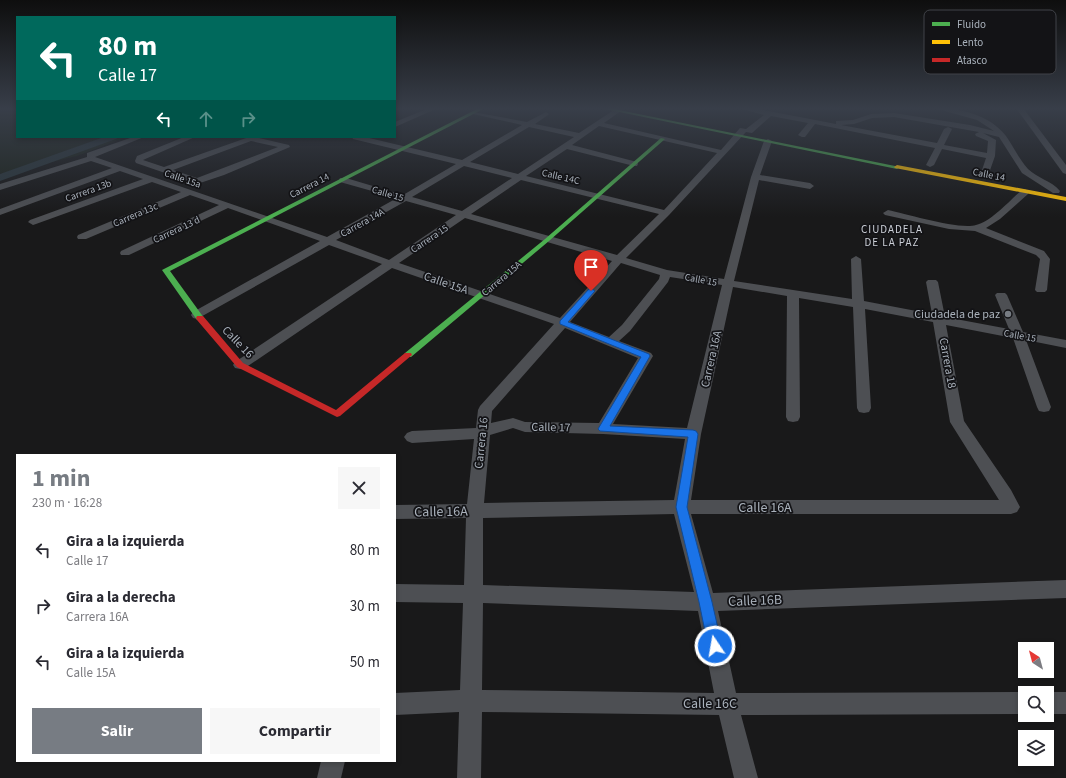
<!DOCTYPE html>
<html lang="es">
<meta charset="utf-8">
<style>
:root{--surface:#fff;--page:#f7f7f7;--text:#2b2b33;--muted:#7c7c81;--accent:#777c83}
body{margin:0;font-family:"Source Sans 3",sans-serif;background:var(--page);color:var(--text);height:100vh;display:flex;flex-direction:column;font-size:15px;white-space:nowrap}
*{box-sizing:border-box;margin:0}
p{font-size:13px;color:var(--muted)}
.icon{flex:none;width:22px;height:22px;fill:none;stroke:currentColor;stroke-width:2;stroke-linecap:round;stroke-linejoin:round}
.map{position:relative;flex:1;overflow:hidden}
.sheet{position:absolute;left:16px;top:454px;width:380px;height:308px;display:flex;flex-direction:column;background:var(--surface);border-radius:0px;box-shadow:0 2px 6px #0003}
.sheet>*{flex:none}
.banner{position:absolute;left:16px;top:16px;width:380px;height:122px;border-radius:0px;box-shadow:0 2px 6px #0003;background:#00695c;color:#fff;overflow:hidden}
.needle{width:26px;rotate:324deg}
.buttons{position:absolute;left:1018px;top:642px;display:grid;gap:8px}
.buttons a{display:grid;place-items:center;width:36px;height:36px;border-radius:0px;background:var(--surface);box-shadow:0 2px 6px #0003;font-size:20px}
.pin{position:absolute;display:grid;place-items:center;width:34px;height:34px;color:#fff;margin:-41px -17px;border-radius:50% 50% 50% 0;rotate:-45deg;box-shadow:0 0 4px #0007}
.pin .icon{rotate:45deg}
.me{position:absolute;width:44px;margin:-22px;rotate:348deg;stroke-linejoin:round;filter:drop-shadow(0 0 3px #0008)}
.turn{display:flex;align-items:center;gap:14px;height:84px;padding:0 16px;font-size:18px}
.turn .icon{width:52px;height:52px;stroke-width:2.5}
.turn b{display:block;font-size:28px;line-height:34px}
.lanes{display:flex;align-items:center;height:38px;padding:0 16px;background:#0003;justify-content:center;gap:20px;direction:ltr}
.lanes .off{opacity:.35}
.round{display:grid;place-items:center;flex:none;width:42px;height:42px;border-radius:0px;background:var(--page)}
.overview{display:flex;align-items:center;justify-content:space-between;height:68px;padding:0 16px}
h1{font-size:24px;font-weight:700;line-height:30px;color:var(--accent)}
.primary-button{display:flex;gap:8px;margin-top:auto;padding:8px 16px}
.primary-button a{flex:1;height:46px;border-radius:0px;background:var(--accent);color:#fff;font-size:16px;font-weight:700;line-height:46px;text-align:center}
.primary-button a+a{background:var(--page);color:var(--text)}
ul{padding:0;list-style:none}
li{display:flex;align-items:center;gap:12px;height:56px;padding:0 16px}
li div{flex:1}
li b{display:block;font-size:15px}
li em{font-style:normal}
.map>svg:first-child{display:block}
.green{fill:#1d241d}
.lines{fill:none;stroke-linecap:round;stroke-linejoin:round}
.canal{fill:#2b373d;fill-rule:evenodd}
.street{fill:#4d4f53;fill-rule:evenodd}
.fast{fill:#4caf50;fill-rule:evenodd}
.slow{fill:#ffc107;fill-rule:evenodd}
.jam{fill:#c62828;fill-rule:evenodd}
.route{fill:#1a73e8;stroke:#114b97}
.poi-dot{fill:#777c83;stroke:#131316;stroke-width:1.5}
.labels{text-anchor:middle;stroke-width:3.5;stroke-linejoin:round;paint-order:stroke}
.far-street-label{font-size:10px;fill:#a9b1bb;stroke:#131316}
.far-neighbourhood-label{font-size:11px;letter-spacing:1px;fill:#cbcfd7;stroke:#131316}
.street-label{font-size:12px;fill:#a9b1bb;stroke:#131316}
.poi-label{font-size:12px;fill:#a9b1bb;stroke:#131316;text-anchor:end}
.near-street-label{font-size:14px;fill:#a9b1bb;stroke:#131316}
.key{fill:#131316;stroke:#404248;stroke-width:1}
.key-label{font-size:11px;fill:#a9b1bb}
</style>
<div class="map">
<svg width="1066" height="778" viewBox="0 0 1066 778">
<rect width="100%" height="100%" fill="#19191a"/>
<path class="green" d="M0,108h17v29h109l-49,19 -77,18z"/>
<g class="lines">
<path class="canal" d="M104,137h14l-2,2 -116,42v-7z"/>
<g class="street">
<path d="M429,108h9l-43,19v-5z"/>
<path d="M617,108h8l-21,15 117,27 19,-22 6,1 18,-14 -26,-7h15l83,16v-3l17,-1 18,-6 23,-1 76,12 24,6 -17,-11 -43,-12c25,0 55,6 72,28 7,10 13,23 22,33 9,9 24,12 32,22l-1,2h-6l-31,-20 -23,-36 -16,-4 13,7 -1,16 -7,20 -4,3 -4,-3 6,-18 -44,-9 -8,16 -4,2 -4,-2 9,-17 -120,-24 -10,13h-3l-4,-2 10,-12 -37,-7 -19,17 -6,-1 -77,83 -43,43 41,12 57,9 27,-102 13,-36 4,-2 4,2 -12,34 50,8 4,3 -4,3 -51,-9 -25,101 118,18 -1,-40 5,-3 5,3 3,42 68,13 -6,-32 2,-2h8l2,2 7,35 64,12 -14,-34 2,-2h8l2,2 16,37 43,8v8l-40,-8 25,67 -2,4 -5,1 -5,-1 -2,-4 -24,-69 -67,-13 18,96 47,69 9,17 -3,5 -6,2h-320l22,79 353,-13v18l-348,13 18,82 289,-1 2,1h-2v21l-284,1 17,63h-24l-15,-63 -237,-3 -1,66h-24l2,-66 -64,3v-22l65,-3 3,-87 -68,-1v-18l69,1 2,-67 -71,1v-14l72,-1 7,-65 -62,4 -5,-2 -3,-4 3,-4 5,-2 64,-3 2,-18 2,-4 74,-82 -162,-56 -147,100 -5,1 -5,-1 -2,-3 2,-3 147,-98 -53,-19 -132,74 -4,-1 -2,-3 2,-3 127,-71 -92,-33 -99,47h-8l-1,-2 1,-2 98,-46 -29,-10 -104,44h-8l-1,-2 1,-2 103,-43 -29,-10 -116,42 -3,1 -5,-3 2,-2 113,-41 -23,-8 -120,44v-6l112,-41 -21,-7 -91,29v-6l87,-27v-4l46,-16h11l-49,20 232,80 70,-39 -57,-16 -1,-2 1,-2h6l57,17 53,-31 -103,-25 -1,-2h13l97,23 60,-35 -49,-11v-2l54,10 19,-10 3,2 -1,1 -13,9 44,9zM894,117l85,15 -4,2 1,2 12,5 -1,12 -43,-8 8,-16 -4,-2 -4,2 -7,14 -96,-18 13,-1 18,-6zM599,126l118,27 -53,57 -138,-34 41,-27 67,17h3l1,-2 -1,-2 -65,-17zM529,127l45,10 -56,37 -48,-12zM464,166l48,12 -50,33 -50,-14zM521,180l138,34 -42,41 -146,-41zM406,201l50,14 -67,45 -53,-20zM465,218l147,43 -52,57 -161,-55zM621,263l39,12 -1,4 -37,46 -13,12 -39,-15zM670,277l52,8 -35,143 -74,-4 40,-68 -2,-3 -32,-12 11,-10 38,-49zM733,287l54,9 -1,121 2,4 5,1 5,-1 2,-4 -1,-119 54,9 4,101 2,4 5,1 5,-1 2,-4 -6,-99 68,13 17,100 49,78h-308l10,-66zM565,328l73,30 -39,65 -74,-1 -12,-4 -22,5 1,-12zM513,428l12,4 78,2 82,5 -11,61 -190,3 6,-68zM674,514l20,78 -211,-7v-67zM483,603l215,8 16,82 -232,-3z"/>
<path d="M1016,108h7l43,57v9l-3,-1z"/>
<path d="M184,137h11l-52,23 21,7 85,-30h11l-1,1 30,7 1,2 -66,28 -27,9 -61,-21 -1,-2 2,-5zM251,141l27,6 -81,31 -24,-8z"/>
<path d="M1025,189l4,3 -1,2 -28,25 -14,9 58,23 6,8 -3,31 -2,2h-8l-2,-2 5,-31 -4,-4 -61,-24 -26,-2 -64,-14 -2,-2 5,-3c19,4 71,20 88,15 15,-3 34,-25 46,-35z"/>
<path d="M1047,692h19v22h-19v-21h-2z"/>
<path d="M321,761h24l-4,17h-24z"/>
</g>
<g class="fast">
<path d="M479,108h6l-315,163 34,47 -1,2h-6l-35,-50z"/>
<path d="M600,108h9l291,59 -3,2z"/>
<path d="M661,138l4,1 -116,102 -138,116h-6l-1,-2 1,-2 140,-114z"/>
</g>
<path class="slow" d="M897,165l169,32v4l-171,-33 -1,-1z"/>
<path class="jam" d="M197,316h6l40,47 93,47 69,-57h6l1,2 -72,61 -3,1 -100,-50 -40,-47 -1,-2z"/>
</g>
<linearGradient id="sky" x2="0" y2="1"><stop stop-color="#0e0e0e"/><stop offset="0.5" stop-color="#383e49"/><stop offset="1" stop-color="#383e49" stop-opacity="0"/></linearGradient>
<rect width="1066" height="217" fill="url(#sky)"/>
<path class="route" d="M591,288l4,3 -1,1 -26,30 81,32 1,2 -40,70 83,4 3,1 2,3 -11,73 25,95 10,44 -2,4 -5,2 -5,-2 -2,-4 -9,-44 -23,-95 12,-70 -88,-6 -2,-2 43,-72 -81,-33v-3l29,-32z"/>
<circle class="poi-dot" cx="1008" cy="314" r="4"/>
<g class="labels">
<g class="far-street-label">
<text transform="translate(989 174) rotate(11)" y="4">Calle 14</text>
<text transform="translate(561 176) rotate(13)" y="4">Calle 14C</text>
<text transform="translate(183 178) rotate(19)" y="4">Calle 15a</text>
<text transform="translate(309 185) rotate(-27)" y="4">Carrera 14</text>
<text transform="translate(88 190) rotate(-20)" y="4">Carrera 13b</text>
<text transform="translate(388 193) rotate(16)" y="4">Calle 15</text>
<text transform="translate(135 214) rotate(-23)" y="4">Carrera 13c</text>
<text transform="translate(362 222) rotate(-29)" y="4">Carrera 14A</text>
<text transform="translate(176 229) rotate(-25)" y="4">Carrera 13 d</text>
<text transform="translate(429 238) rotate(-34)" y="4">Carrera 15</text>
<text transform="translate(501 278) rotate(-40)" y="4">Carrera 15A</text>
<text transform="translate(701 279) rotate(10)" y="4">Calle 15</text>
<text transform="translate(1020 335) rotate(10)" y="4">Calle 15</text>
</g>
<g class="far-neighbourhood-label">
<text x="892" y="233">CIUDADELA<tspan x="892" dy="13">DE LA PAZ</tspan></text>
</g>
<g class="street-label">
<text transform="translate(446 283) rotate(19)" y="4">Calle 15A</text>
<text transform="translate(238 342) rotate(46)" y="4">Calle 16</text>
<text transform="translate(711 359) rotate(-77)" y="4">Carrera 16A</text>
<text transform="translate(948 363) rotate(80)" y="4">Carrera 18</text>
<text transform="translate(551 427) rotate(1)" y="4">Calle 17</text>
<text transform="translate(481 443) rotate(-84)" y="4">Carrera 16</text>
</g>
<g class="poi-label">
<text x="1000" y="318">Ciudadela de paz</text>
</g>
<g class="near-street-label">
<text x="765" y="512">Calle 16A</text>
<text transform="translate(441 511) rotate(-1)" y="5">Calle 16A</text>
<text transform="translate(755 600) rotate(-2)" y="5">Calle 16B</text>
<text x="710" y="708">Calle 16C</text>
</g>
</g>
<rect x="924" y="10" width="132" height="64" rx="6" class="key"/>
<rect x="932" y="22" width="18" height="4" fill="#4caf50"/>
<rect x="932" y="40" width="18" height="4" fill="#ffc107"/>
<rect x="932" y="58" width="18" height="4" fill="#c62828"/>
<g class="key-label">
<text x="957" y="28">Fluido</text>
<text x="957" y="46">Lento</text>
<text x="957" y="64">Atasco</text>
</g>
</svg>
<div class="buttons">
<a><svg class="needle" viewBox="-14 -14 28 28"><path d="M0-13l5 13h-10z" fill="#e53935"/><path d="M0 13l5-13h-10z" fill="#7c7c81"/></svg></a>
<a><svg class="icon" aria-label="search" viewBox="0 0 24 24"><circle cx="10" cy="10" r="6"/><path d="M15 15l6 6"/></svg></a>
<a><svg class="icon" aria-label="layers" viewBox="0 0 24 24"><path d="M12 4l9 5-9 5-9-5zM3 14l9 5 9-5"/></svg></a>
</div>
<div class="pin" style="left:591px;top:291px;background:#d93025"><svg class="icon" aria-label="arrive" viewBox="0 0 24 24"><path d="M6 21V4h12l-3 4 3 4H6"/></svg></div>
<svg class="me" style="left:715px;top:646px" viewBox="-20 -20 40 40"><circle r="17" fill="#1a73e8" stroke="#fff" stroke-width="3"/><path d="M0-11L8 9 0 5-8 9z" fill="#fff"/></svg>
<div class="banner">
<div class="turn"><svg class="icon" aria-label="left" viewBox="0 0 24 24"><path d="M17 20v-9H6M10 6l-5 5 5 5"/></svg><div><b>80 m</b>Calle 17</div></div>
<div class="lanes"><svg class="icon" aria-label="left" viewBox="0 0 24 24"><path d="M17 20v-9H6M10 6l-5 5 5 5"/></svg><svg class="icon off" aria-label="ahead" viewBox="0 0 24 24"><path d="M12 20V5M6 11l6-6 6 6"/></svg><svg class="icon off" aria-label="right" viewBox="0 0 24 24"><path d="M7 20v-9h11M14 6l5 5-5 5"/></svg></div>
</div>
<section class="sheet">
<div class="overview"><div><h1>1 min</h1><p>230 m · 16:28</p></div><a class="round"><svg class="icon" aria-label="close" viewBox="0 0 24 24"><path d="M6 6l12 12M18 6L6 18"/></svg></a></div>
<ul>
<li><svg class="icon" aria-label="left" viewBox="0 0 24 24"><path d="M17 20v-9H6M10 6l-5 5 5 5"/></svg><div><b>Gira a la izquierda</b><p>Calle 17</p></div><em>80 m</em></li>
<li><svg class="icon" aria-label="right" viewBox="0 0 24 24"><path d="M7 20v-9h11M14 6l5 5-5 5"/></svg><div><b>Gira a la derecha</b><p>Carrera 16A</p></div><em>30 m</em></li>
<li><svg class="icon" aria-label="left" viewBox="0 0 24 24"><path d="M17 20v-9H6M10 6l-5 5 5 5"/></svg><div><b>Gira a la izquierda</b><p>Calle 15A</p></div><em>50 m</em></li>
</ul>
<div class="primary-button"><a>Salir</a><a>Compartir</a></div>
</section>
</div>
